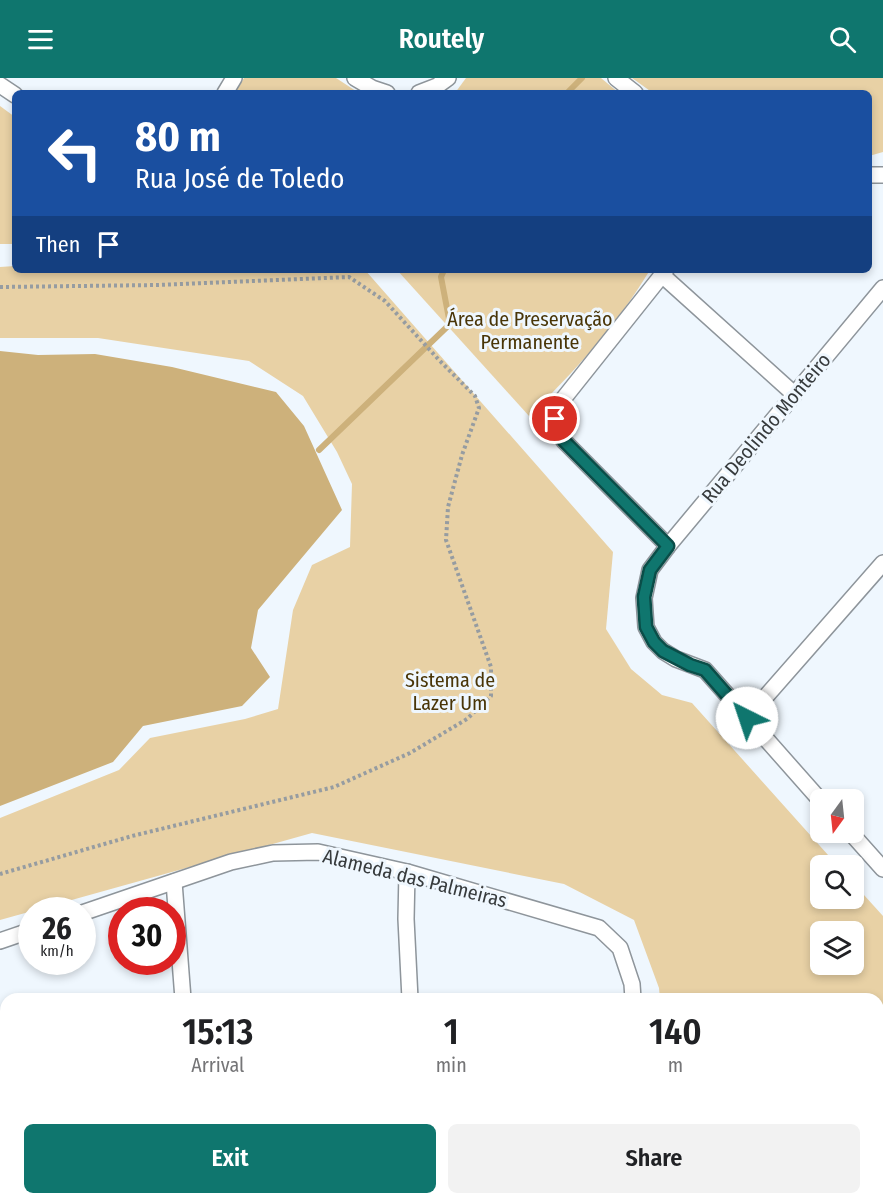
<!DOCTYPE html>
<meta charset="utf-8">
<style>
:root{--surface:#fff;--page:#f2f2f2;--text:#202124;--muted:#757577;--accent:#0f766e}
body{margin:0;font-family:"Fira Sans Condensed",sans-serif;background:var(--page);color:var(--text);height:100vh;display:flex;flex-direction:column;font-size:22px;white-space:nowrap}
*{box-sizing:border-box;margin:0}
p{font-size:20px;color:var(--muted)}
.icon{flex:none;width:33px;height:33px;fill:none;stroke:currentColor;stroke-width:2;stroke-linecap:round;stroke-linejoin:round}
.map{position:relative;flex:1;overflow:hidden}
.drawer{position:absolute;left:0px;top:915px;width:884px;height:212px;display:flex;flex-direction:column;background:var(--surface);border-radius:18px 18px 0 0;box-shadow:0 3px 9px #0003}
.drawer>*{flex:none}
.banner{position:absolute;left:12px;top:12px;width:860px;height:183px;border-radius:9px;box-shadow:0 3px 9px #0003;background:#1a4fa0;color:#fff;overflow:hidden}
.needle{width:39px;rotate:195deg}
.buttons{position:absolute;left:810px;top:711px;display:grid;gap:12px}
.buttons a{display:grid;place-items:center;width:54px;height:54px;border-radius:9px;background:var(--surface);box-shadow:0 3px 9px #0003;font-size:30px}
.speed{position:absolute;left:18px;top:819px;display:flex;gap:12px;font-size:30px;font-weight:700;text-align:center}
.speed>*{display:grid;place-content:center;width:78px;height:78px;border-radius:50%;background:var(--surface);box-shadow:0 3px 9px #0003;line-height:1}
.speed small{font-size:15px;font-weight:400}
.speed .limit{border:9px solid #d22;background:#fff;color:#111}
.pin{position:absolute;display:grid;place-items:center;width:51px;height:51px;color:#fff;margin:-26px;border:3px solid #fff;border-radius:50%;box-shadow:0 2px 6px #0007}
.me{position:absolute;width:66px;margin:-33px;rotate:319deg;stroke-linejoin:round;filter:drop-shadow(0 0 4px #0008)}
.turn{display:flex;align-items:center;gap:21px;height:126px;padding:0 24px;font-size:27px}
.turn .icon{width:78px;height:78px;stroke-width:2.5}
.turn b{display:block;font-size:42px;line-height:51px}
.then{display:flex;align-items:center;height:57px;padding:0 24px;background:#0003;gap:12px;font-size:22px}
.eta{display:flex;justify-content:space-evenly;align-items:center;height:102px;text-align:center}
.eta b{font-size:36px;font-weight:600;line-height:42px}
.cta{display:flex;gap:12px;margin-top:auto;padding:12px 24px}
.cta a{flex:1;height:69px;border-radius:9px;background:var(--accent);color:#fff;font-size:24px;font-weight:600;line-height:69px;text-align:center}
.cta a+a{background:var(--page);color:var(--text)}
header{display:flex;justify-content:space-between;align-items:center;height:78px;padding:0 24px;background:var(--accent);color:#fff;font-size:27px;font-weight:600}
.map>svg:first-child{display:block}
.green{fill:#e8d1a5;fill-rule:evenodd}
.water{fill:#cdb17b}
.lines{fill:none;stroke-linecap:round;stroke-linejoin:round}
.stream{stroke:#cdb17b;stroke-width:6}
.minor-casing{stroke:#8e959b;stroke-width:18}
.path{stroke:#969ca1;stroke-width:4;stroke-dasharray:3 3;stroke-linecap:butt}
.minor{stroke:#fff;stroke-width:15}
.route-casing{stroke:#0a4d48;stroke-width:15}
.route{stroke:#0f766e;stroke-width:10}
.labels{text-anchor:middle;stroke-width:6;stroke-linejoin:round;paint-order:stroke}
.park-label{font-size:20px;fill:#493507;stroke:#eff7fe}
.street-label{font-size:20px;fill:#373b3d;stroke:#eff7fe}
</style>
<header><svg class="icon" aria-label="menu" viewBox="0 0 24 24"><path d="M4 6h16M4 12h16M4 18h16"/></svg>Routely<svg class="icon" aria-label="search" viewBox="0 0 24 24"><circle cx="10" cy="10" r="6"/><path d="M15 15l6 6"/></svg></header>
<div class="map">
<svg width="883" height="1126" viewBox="0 0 883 1126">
<rect width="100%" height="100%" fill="#eff7fe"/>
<g class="green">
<path d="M244,0h92l23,15h-124z"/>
<path d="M466,0h135l18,15h-164z"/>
<path d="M632,0h251v74l-14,4 -1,-63h-215z"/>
<path d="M0,28l15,11v127h-15z"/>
<path d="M15,188v4h350l248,282 -7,77 25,40 31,26 30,8 145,162 -17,1v32h34v-14l29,32v255l-5,6v-178h-218l-1,-11 -25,-68 -70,-36 -252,-51 -312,87v-102l119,-48 31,-32 95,-19 33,-10 15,-99 19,-45 38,-18 2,-63 -15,-32 -34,-56 -54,-35 -151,-23h-98v-71zM820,854h34v32h-34z"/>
<path d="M397,192h253c-34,56 -75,101 -121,146z"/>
<path d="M753,1121h103l-6,5h-92z"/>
</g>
<path class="water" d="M0,273l38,4 57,-1 77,13 104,25 28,34 38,84 -84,100 -7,38 19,29 -28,29 -99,20 -30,36 -113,44z"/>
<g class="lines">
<g class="stream">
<path d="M567,15l15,-15"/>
<path d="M319,372l131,-126 -9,-47 3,-7"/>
</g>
<g class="minor-casing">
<g id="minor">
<path d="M355,0l17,10 15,5"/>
<path d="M616,0l19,15"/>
<path d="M0,7l15,10"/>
<path d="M225,15l9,-15"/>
<path d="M419,15l18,-7 11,-8"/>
<path d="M868,97h15"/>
<path d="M666,192l-106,133c-6,14 -5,25 4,38l104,105"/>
<path d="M662,197l132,119"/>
<path d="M747,640l136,-155"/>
<path d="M820,722l-115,-130 -29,-11 -13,-8 -9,-9 -8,-15 -2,-29 6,-28 18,-24 215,-258"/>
<path d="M850,754l33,37"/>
<path d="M407,794l-1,47 4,80"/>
<path d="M174,804l9,117"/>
<path d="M82,835l149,-51 42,-9 45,-1 89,20 192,56 21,20 12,36 1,15"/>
<path d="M0,863l32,-11"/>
<path d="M199,1120v6"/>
<path d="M421,1120v6"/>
<path d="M645,1120v6"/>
</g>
</g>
<path class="path" d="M0,209l157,-2 192,-8 36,24 54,59 36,36 4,12 -17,47 -14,52 -2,33 45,127v29l-24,23 -57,34 -76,34 -202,49 -132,38"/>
<use href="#minor" class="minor"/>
</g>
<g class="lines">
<g class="route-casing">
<path id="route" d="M555,341l4,15 5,7 104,105 -18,24 -6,27 2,30 8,15 9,9 27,14 15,5 42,48"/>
</g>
<use href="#route" class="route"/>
</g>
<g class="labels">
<g class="park-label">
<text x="530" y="248">Área de Preservação<tspan x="530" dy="23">Permanente</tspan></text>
<text x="450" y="609">Sistema de<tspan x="450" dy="23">Lazer Um</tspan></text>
</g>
<g class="street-label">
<text transform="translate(766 350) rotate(-50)" y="7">Rua Deolindo Monteiro</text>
<text transform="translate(415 800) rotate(14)" y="7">Alameda das Palmeiras</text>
</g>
</g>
</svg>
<div class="buttons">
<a><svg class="needle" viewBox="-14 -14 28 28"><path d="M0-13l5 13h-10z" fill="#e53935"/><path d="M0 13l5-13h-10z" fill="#757577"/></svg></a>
<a><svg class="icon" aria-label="search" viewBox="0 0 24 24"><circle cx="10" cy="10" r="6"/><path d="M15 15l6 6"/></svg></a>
<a><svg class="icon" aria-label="layers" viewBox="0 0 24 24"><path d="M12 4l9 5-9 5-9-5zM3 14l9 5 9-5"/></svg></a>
</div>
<div class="speed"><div>26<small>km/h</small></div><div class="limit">30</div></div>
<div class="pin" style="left:555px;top:341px;background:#d93025"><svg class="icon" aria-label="arrive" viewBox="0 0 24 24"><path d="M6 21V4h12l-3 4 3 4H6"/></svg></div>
<svg class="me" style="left:747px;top:640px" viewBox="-20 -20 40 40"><circle r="19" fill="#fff"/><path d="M0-13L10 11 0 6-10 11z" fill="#0f766e"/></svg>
<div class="banner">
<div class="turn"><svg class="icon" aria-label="left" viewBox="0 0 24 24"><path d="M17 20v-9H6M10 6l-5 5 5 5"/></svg><div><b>80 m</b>Rua José de Toledo</div></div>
<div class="then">Then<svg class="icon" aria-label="arrive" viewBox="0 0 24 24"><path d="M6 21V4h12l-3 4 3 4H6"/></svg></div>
</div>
<section class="drawer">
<div class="eta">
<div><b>15:13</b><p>Arrival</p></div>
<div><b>1</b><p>min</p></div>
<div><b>140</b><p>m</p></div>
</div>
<div class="cta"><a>Exit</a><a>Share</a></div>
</section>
</div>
